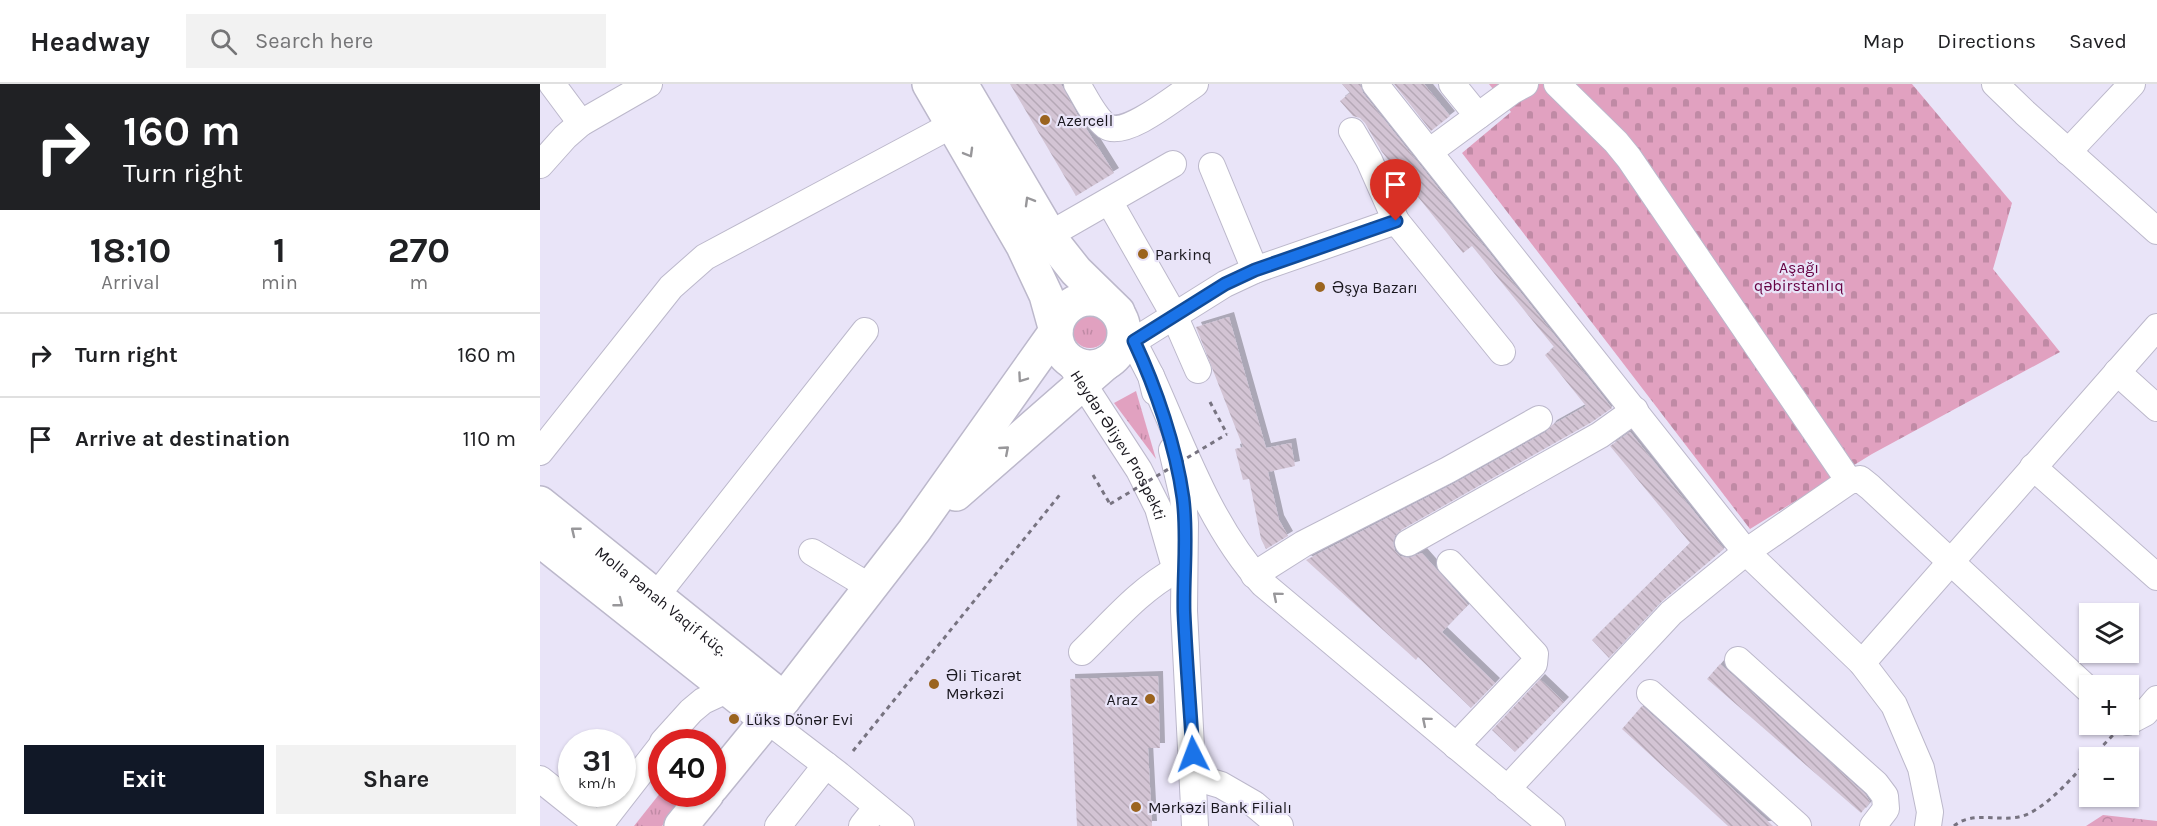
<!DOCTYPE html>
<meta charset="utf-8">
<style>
:root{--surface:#fff;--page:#f2f2f2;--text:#202124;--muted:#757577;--line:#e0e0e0;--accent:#111827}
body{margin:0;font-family:Karla,sans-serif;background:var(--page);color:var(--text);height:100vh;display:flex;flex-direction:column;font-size:22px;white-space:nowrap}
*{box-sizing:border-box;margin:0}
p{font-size:20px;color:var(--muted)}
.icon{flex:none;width:33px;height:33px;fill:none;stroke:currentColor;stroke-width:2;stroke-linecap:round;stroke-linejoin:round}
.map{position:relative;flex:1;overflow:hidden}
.sheet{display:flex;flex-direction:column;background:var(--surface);width:540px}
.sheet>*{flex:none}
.banner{background:#202124;color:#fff;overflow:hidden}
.buttons{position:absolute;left:1539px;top:519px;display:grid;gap:12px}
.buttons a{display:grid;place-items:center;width:60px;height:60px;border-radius:0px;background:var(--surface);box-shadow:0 2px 4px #0004;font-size:30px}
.speed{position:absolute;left:18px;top:645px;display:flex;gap:12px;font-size:30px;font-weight:700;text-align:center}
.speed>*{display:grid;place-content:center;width:78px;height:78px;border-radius:50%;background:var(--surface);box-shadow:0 2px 4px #0004;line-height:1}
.speed small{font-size:15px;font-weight:400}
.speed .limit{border:9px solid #d22;background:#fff;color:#111}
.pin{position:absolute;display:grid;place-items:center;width:51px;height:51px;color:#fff;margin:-62px -26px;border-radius:50% 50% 50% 0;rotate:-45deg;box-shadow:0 0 6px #0007}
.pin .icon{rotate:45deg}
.me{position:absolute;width:66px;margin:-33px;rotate:357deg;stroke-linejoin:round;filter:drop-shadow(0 0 4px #0008)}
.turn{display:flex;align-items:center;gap:21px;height:126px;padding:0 24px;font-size:27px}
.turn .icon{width:78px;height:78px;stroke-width:2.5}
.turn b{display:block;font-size:42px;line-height:51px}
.eta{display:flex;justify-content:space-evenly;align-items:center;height:102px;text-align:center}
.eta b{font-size:36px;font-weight:700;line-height:42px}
.action{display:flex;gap:12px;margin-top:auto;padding:12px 24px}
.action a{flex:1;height:69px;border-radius:0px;background:var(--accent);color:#fff;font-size:24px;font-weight:700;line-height:69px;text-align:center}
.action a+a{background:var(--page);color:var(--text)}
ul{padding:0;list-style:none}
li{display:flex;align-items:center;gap:18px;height:84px;padding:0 24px;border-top:2px solid var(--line)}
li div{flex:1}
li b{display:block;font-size:22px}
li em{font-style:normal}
header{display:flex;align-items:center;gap:36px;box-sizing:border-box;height:84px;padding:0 30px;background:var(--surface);border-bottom:2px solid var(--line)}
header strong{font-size:28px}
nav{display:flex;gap:33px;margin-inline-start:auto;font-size:21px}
.search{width:420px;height:54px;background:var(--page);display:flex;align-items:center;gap:15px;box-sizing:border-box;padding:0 21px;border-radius:0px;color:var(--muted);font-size:22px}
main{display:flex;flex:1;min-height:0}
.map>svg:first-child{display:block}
.grass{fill:url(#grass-tufts)}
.forest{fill:url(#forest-crowns)}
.cemetery{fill:url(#cemetery-stones)}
.building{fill:url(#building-back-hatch);filter:url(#shadow)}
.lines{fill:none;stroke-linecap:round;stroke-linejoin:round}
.minor-casing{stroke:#bcb8cb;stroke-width:28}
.major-casing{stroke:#bcb8cb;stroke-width:36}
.highway-casing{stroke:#bcb8cb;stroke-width:36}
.path{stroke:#777380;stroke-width:3;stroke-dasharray:4.5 4.5;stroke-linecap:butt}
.minor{stroke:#fff;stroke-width:26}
.major{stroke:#fff;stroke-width:33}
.highway{stroke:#fff;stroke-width:33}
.path-bridge{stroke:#777380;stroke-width:3;stroke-dasharray:4.5 4.5;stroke-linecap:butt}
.oneway{stroke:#98979a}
.route-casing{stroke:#114b97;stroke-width:15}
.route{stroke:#1a73e8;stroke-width:10}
.poi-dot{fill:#9b641f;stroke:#e9e4f8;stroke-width:2}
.labels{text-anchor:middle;stroke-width:4.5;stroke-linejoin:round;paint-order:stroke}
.poi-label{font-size:16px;fill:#19171e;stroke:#e9e4f8;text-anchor:start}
.park-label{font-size:16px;fill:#660243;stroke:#e9e4f8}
.street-label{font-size:16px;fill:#19171e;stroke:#e9e4f8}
</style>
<header>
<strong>Headway</strong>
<div class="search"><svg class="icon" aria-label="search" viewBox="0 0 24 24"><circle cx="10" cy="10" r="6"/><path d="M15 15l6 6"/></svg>Search here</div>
<nav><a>Map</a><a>Directions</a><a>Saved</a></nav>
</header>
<main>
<section class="sheet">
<div class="banner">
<div class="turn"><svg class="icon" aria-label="right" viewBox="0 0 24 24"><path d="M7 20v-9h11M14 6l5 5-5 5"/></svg><div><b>160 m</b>Turn right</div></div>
</div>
<div class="eta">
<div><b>18:10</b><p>Arrival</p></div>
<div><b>1</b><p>min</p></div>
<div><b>270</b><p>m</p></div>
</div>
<ul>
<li><svg class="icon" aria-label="right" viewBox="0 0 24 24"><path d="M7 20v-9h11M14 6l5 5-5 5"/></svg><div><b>Turn right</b></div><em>160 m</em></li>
<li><svg class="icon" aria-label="arrive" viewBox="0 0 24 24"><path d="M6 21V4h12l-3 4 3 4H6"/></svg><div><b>Arrive at destination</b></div><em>110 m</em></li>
</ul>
<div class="action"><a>Exit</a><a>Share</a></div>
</section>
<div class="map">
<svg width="1617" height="742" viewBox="0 0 1617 742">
<defs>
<pattern id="grass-tufts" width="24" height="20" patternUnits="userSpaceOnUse" patternTransform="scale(1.5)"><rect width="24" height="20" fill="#e1a1c0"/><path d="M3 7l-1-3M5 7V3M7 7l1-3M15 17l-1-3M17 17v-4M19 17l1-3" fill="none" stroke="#c08aa5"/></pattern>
<pattern id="forest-crowns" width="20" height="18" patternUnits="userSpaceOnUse" patternTransform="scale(1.5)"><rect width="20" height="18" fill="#e1a1c0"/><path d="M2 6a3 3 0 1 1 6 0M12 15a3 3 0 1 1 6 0" fill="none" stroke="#c08aa5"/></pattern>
<pattern id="cemetery-stones" width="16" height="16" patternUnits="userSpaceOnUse" patternTransform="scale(1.5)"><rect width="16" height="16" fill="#e1a1c0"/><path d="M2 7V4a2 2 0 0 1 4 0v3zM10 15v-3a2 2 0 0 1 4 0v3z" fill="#c08aa5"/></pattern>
<pattern id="building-back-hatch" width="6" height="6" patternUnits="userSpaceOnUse" patternTransform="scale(1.5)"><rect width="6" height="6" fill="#d3c4d4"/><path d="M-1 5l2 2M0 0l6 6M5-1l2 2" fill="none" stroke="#b5a8b6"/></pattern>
<filter id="shadow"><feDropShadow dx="5" dy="-5" stdDeviation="0" flood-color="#0004"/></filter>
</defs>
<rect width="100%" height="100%" fill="#e9e4f8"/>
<g class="grass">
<circle cx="550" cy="246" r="18"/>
<path d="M596,307l20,68 -42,-56z"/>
<path d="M121,708l28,2 -27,32h-28z"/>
</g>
<path class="forest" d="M1563,731l54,6v5h-71z"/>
<path class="cemetery" d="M949,0h423l100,119 -19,66 67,83 -188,102 -122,75 -288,-376 49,-41z"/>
<g class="building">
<path d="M470,0h51l16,30 37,59 -38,23z"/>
<path d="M802,0h18l3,9 249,315 -20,14 -191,108 -6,6 -2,7 2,8 5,5 8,2 14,-5 46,52 -26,27 53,51 -24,25 -53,-51 -2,3 -110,-100 149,-77 91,-51 6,-7 34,-19 -41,-51 9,-8 -82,-101 -9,7 -81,-101 -17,-29 -5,-5 -7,-2 -13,-15 10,-8z"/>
<path d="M854,0h30l26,32 -19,15z"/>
<path d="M689,233l37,131 25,-5 4,23 -27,6 11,48 9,16 -22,13 -5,-10 -12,-60 -6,1 -8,-31 8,-2 -47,-120z"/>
<path d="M1090,348l94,117 -64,54 -51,55 -17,-18 98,-97 -80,-97z"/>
<path d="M1180,580l145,130 5,8 -9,11 -154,-134z"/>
<path d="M618,592l2,72h-12l4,78h-75l-7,-147z"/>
<path d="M1000,595l24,23 -49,50 -23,-22z"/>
<path d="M1102,622l20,18 111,102h-45l-106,-97z"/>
</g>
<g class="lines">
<g class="minor-casing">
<g id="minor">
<path d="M12,0l29,39"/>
<path d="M537,0c8,13 17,33 29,42 19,13 72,-31 89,-42"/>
<path d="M835,0l371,468 116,111 32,42 27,63 9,44 -2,14"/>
<path d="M912,0l26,32"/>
<path d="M1017,0l59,58 13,16 220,323"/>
<path d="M1455,0l30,29 132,118"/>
<path d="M812,47l17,29 27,61"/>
<path d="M889,68l83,-61 13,-7"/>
<path d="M1528,68l64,-68"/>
<path d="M0,81l25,-28 16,-14 68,-39"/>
<path d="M672,82l43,104"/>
<path d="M569,117l65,114 24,55"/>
<path d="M509,151l124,-71"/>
<path d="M583,238l28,54 4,16"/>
<path id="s1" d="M523,269l76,117 19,38 17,59"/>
<path d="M576,272l18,-15 91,-57 30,-14 141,-49 106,131"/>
<path d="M1577,288l40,36"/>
<path d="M611,292c32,71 59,150 112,208l289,242"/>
<path d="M632,366l11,47 2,26 -1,88 11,215"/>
<path d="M0,368l131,-165 34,-30 247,-132"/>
<path d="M1493,383l124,110"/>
<path d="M868,459l192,-108 35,-25"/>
<path d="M272,468l58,35"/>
<path d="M910,479l85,91 -1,10 -78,82"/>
<path d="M714,491l49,-31 145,-74 91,-51"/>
<path d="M116,512l209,-265"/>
<path d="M542,568c30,-29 57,-62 94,-82"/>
<path d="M1198,576l138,124 9,12 1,13 -13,17"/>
<path d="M1322,579l295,-336"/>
<path d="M1110,609l148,133"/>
<path d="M227,636l72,55 62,51"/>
<path d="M1588,638l17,-9 12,-14"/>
<path d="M123,658l28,-31 12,-10 15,-7 19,-20"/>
<path d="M654,693l27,8 33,19 26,22"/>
<path d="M0,695l59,47"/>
<path d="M967,705l164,-176 75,-61 103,-71 11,-2 10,8 220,204"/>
<path d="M59,742l63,-81"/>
<path d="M238,742l48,-61"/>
<path d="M322,742l15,-19"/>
</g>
</g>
<g class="major-casing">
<g id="major">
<path id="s2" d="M0,419l244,196"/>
<path d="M0,456l227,180"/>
</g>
</g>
<g class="highway-casing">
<g id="highway">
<path d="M421,0l96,163 19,24 42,41"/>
<circle cx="550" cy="249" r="34"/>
<path d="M416,410l150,-131"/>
<path d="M172,703l72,-88 130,-168 142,-200 -10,-36 -23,-49 -94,-162"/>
<path d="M141,742l26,-32"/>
</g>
</g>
<g class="path">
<path d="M670,318l17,32"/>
<path d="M553,391l17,29"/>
<path d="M313,667l209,-259"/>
<path d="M1551,674l22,-23"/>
<path d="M1414,742c22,-18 52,0 76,-13 23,-12 42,-36 60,-54"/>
</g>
<use href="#minor" class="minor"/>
<use href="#major" class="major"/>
<use href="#highway" class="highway"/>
<path class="path-bridge" d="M570,420l117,-70"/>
</g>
<defs><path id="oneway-chevron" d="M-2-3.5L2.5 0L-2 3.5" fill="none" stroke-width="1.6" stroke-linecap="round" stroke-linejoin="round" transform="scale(1.5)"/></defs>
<g class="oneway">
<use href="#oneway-chevron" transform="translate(429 69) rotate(60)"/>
<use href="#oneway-chevron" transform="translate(489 117) rotate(-120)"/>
<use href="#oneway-chevron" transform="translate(482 294) rotate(125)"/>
<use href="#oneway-chevron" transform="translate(465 366) rotate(-41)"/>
<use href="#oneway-chevron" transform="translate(35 447) rotate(-141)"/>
<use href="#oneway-chevron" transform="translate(737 512) rotate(-140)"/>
<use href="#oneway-chevron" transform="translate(79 519) rotate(38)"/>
<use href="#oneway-chevron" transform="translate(886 637) rotate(-140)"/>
</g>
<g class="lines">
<g class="route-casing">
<path id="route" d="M653,670c-3,-48 -7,-95 -9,-142 -1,-38 4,-76 -1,-114 -7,-51 -27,-110 -49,-157l91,-57 30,-14 141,-49"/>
</g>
<use href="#route" class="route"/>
</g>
<g class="poi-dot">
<circle cx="505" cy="36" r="6"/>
<circle cx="603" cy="170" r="6"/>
<circle cx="780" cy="203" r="6"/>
<circle cx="394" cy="600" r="6"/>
<circle cx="610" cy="615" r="6"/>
<circle cx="194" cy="635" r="6"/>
<circle cx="596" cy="723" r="6"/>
</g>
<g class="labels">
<g class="poi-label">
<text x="517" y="42">Azercell</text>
<text x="615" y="176">Parkinq</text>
<text x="792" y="209">Əşya Bazarı</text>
<text x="406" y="597">Əli Ticarət<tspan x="406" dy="18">Mərkəzi</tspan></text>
<text x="598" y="621" text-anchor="end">Araz</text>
<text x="206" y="641">Lüks Dönər Evi</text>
<text x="608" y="729">Mərkəzi Bank Filialı</text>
</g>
<g class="park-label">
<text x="1259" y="189">Aşağı<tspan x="1259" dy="18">qəbirstanlıq</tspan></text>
</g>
<g class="street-label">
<text dy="6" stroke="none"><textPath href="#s1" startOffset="108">Heydər Əliyev Prospekti</textPath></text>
<text dy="6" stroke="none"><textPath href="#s2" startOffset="156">Molla Pənah Vaqif küç.</textPath></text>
</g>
</g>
</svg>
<div class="buttons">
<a><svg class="icon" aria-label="layers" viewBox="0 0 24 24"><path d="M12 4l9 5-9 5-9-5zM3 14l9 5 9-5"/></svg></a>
<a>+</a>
<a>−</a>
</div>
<div class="speed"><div>31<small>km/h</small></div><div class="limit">40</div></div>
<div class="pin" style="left:856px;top:137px;background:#d93025"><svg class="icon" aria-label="arrive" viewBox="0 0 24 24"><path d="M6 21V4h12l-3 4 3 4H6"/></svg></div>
<svg class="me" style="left:653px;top:670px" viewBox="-20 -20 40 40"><path d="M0-17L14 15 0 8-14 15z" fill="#1a73e8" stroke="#fff" stroke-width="4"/></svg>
</div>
</main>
